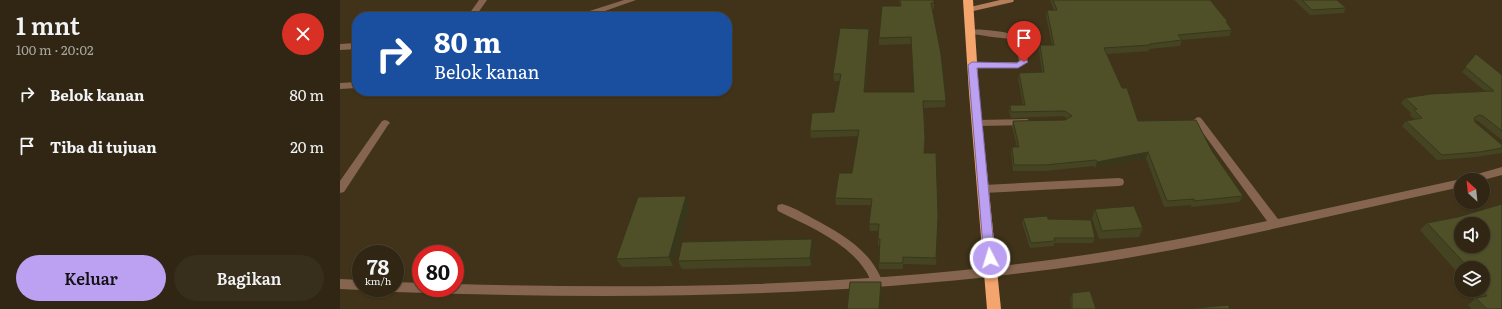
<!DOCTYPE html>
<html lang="id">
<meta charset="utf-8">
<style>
:root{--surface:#302613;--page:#382e1c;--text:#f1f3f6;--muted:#a8a5a0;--line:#4b4333;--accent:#bca0f2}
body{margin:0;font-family:Literata,serif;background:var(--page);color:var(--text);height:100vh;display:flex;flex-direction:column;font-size:15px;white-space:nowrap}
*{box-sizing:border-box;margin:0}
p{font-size:13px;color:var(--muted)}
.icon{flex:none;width:22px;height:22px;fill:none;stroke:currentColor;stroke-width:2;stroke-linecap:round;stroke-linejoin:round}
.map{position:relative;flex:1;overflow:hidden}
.details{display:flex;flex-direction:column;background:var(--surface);width:340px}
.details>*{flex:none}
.banner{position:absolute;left:12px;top:12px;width:380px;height:84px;border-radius:16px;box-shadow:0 1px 3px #0004,0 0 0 1px var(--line);background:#1a4fa0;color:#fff;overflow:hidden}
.needle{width:26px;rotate:333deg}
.tools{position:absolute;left:1114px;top:173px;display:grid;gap:8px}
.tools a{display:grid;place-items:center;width:36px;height:36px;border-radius:50%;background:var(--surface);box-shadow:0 1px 3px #0004,0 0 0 1px var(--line);font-size:20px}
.speed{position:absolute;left:12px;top:245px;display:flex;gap:8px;font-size:20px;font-weight:700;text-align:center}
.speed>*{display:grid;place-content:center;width:52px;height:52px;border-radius:50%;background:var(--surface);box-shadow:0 1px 3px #0004,0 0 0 1px var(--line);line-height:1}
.speed small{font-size:10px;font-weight:400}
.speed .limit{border:6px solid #d22;background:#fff;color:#111}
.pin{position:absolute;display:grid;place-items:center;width:34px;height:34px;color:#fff;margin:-41px -17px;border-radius:50% 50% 50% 0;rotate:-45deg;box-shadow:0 0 4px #0007}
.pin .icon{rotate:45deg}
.me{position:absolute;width:44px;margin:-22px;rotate:355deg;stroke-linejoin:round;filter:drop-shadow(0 0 3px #0008)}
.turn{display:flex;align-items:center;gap:14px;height:84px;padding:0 16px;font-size:18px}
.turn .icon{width:52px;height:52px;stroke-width:2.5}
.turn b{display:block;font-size:28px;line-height:34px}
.round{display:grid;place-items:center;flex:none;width:42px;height:42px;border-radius:21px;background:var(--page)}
.summary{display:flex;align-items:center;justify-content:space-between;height:68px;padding:0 16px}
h1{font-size:24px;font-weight:600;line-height:30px}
.cta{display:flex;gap:8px;margin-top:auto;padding:8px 16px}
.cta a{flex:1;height:46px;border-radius:24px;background:var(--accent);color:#111;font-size:16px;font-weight:600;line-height:46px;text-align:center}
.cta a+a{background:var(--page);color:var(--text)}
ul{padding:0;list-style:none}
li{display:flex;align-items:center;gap:12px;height:52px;padding:0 16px}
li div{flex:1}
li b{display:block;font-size:15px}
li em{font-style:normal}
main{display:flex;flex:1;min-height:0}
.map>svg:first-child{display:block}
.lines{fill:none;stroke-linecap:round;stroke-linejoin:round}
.lane{fill:#866550;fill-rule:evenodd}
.street{fill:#866550;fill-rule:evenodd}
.secondary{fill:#b37f5d;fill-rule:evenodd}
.highway{fill:#f4a56e;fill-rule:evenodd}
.wall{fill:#442}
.shaded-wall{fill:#37371c}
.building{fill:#4f4f28;stroke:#37371c;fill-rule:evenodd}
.route{fill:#bca0f2;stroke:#7a689d}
</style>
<main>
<section class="details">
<div class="summary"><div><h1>1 mnt</h1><p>100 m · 20:02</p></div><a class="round" style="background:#d93025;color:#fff"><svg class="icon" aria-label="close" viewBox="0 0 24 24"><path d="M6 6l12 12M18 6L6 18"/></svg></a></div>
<ul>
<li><svg class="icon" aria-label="right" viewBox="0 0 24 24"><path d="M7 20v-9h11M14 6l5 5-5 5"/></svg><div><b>Belok kanan</b></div><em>80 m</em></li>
<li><svg class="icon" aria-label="arrive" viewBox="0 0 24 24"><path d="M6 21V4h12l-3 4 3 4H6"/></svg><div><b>Tiba di tujuan</b></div><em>20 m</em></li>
</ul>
<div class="cta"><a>Keluar</a><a>Bagikan</a></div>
</section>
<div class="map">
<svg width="1162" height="309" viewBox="0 0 1162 309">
<rect width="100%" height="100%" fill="#403319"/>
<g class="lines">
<g class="lane">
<path d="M628,30c9,-2 52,2 56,10 3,6 3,15 4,22l-10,6 -49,-1 -1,-2 1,-2 3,-1h45l2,-1 -4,-21c-9,-2 -45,-5 -48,-8z"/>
<path d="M442,204c11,3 21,9 30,14 30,16 59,32 71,65l-2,4 -4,1 -4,-1c-3,-6 -4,-12 -8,-17 -19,-29 -57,-44 -87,-59l-1,-3 1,-3z"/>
</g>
<g class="street">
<path d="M139,0h8l-12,17h-8z"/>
<path d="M284,0h12l-48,17h-12l1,-2z"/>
<path d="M17,43v6l-17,1v-6z"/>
<path d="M17,82v6l-17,1v-6z"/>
<path d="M858,117l3,1 77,101 183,-40 3,1h-3v7c-122,26 -242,57 -365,76 -232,35 -467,37 -701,29l-4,-1 -1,-3h5v-6l26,1v5h34v-4c214,6 431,2 643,-31 57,-9 113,-20 169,-32l-72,-99 -2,-2z"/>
<path d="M687,119l5,3 -5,3 -50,1 -5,-3 5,-3z"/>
<path d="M45,120l3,1 2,2 -2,2 -44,67 -4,1v-12l42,-60z"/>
<path d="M1162,167v8l-19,5h-17l1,-3z"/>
<path d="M779,178l4,1 1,3 -1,3 -4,1 -135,7 -4,-1 -1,-3 1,-3 4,-1z"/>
<path d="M0,279l21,1v8h5l-5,2 -21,-1z"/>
</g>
<path class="secondary" d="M660,0h14l-1,2 -44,10 -4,-2 1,-2z"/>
<path class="highway" d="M623,0h10l6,93 22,216h-14l-18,-216z"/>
</g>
<g class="wall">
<path d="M559,0h35v9h-2l14,92 -1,6 -21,1 1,30 -1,15 14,63 -2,49 -33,-1v5h-24v-6l1,-18h-2v-14h-8l-1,-7 2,-19h-35l-1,-7 17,-25 6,-37 -47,2 -1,-7 24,-19 6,-31h-6l-1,-7 36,-45 1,6 -5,57h49l-2,-48 -33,1v-7l21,-32z"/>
<path d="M710,0h160l18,22 -1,1 5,7 -3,6 -47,4 -2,6 -31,3v2l-42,3 15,34 16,33 74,30 31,45 -4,6 -48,5v-2l-27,2 -18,-49 -51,10 -1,-2 -50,5h-31l-2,-18 1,-6h5l-5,-20 1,-6 52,-1 2,-1 -3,-3 -53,2 -2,-7 1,-6h13l-5,-26 1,-6 23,-1 -3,-22 1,-5h12l-6,-29 1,-6h7z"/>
<path d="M954,0h43l9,8 -2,5 -34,2z"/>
<path d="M1136,54l26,21v65l-24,-19 -4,-1 1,2 27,23v8l-26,4 -39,3 -35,-34 4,-5 9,-1 -5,-5 1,-2 -10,-10 4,-5 80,-7 -23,-19z"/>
<path d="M350,205l-17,61 -51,1 -6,-8z"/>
<path d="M755,209l48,19 -4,9 -40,2 -7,-21z"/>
<path d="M1118,217l44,92h-30l-4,-4 7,-6 -8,-9h16l-22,-22v15l-8,-8 4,-3 -37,-42 7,-7z"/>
<path d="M683,218l25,1 47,19 -2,5h-39v3l-24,2 -8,-25z"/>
<path d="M474,247l-3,19 -129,3 -4,-8z"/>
<path d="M732,293l24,16h-25l-1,-11z"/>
</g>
<g class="shaded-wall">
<path d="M529,29l1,6 -6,63v-6z"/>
<path d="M808,152l-2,6 -51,10 2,-6z"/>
<path d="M346,196l4,9 -17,61 -4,-9z"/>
<path d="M472,239l2,8 -3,19 -1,-8z"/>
<path d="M541,282l1,8 -1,19h-2z"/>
</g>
<g class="building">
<path d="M560,0h34v3h-3l10,51 5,47h-23l2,37 -1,15h12l2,63 -2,42 -33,-1v6h-24l1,-24h-2l1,-15h-10l3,-25 -37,-1 4,-25h13l7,-43 -49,1 2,-18 22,-1 7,-38h-8l7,-46 29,1 -5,63h50l-3,-55 -32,1 3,-32h19z"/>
<path d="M713,0h157l18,22h-2l6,8 -54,5 4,5 -32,4v1l-46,3 18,40h5l11,33 58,-1 16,31 31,45 -49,5v-2l-27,2 -19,-49 -51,10 -1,-2 -51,5h-31l-2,-18h7l-6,-26 52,-1 7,-4 -7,-5 -54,1 -1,-7h15l-6,-32 25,-1 -4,-27h14l-7,-35h10z"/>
<path d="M962,0h35l9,8 -34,2z"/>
<path d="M1136,54l26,21v56l-19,-15 -4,-1 -5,3 1,4 27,23v3l-22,4 -38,3 -36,-34 16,-3 -8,-8 3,-1 -12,-11 26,-4 63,-3 -29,-24z"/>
<path d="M346,196l-17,61 -53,2 22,-62z"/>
<path d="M1162,204v105h-15l-11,-11 11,-2 -5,-6h1v-22h-22l6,-2 -40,-43 31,-6zM1121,224h22v22h-22z"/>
<path d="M794,206l9,22 -41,3 -7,-22z"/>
<path d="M707,216l1,3 43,1 4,18h-41l1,3 -24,2 -8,-25z"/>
<path d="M472,239l-2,19 -132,3 4,-19z"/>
<path d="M510,282h31l-2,27h-32z"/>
<path d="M750,291l6,18h-24v-16z"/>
<path d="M889,305v4h-44z"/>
</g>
<path class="route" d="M681,60h5l2,2 -10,6h-41l18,190 -2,3 -3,1 -4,-1 -2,-3 -16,-193 4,-3 45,1z"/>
</svg>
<div class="tools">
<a><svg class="needle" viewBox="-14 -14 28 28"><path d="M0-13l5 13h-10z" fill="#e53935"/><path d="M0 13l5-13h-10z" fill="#a8a5a0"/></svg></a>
<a><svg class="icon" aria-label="sound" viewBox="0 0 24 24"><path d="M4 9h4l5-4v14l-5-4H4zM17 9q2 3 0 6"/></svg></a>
<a><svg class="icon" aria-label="layers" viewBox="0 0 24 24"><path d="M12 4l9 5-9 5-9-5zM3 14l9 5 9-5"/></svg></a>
</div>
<div class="speed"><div>78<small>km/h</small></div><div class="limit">80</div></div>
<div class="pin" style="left:684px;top:62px;background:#d93025"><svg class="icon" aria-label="arrive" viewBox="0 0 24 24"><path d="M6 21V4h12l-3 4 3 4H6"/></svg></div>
<svg class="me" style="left:650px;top:258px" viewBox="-20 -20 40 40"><circle r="17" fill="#bca0f2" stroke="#fff" stroke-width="3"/><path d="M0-11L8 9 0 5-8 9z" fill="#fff"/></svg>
<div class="banner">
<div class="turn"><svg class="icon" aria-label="right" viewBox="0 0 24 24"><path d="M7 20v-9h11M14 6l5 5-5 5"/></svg><div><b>80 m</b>Belok kanan</div></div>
</div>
</div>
</main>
